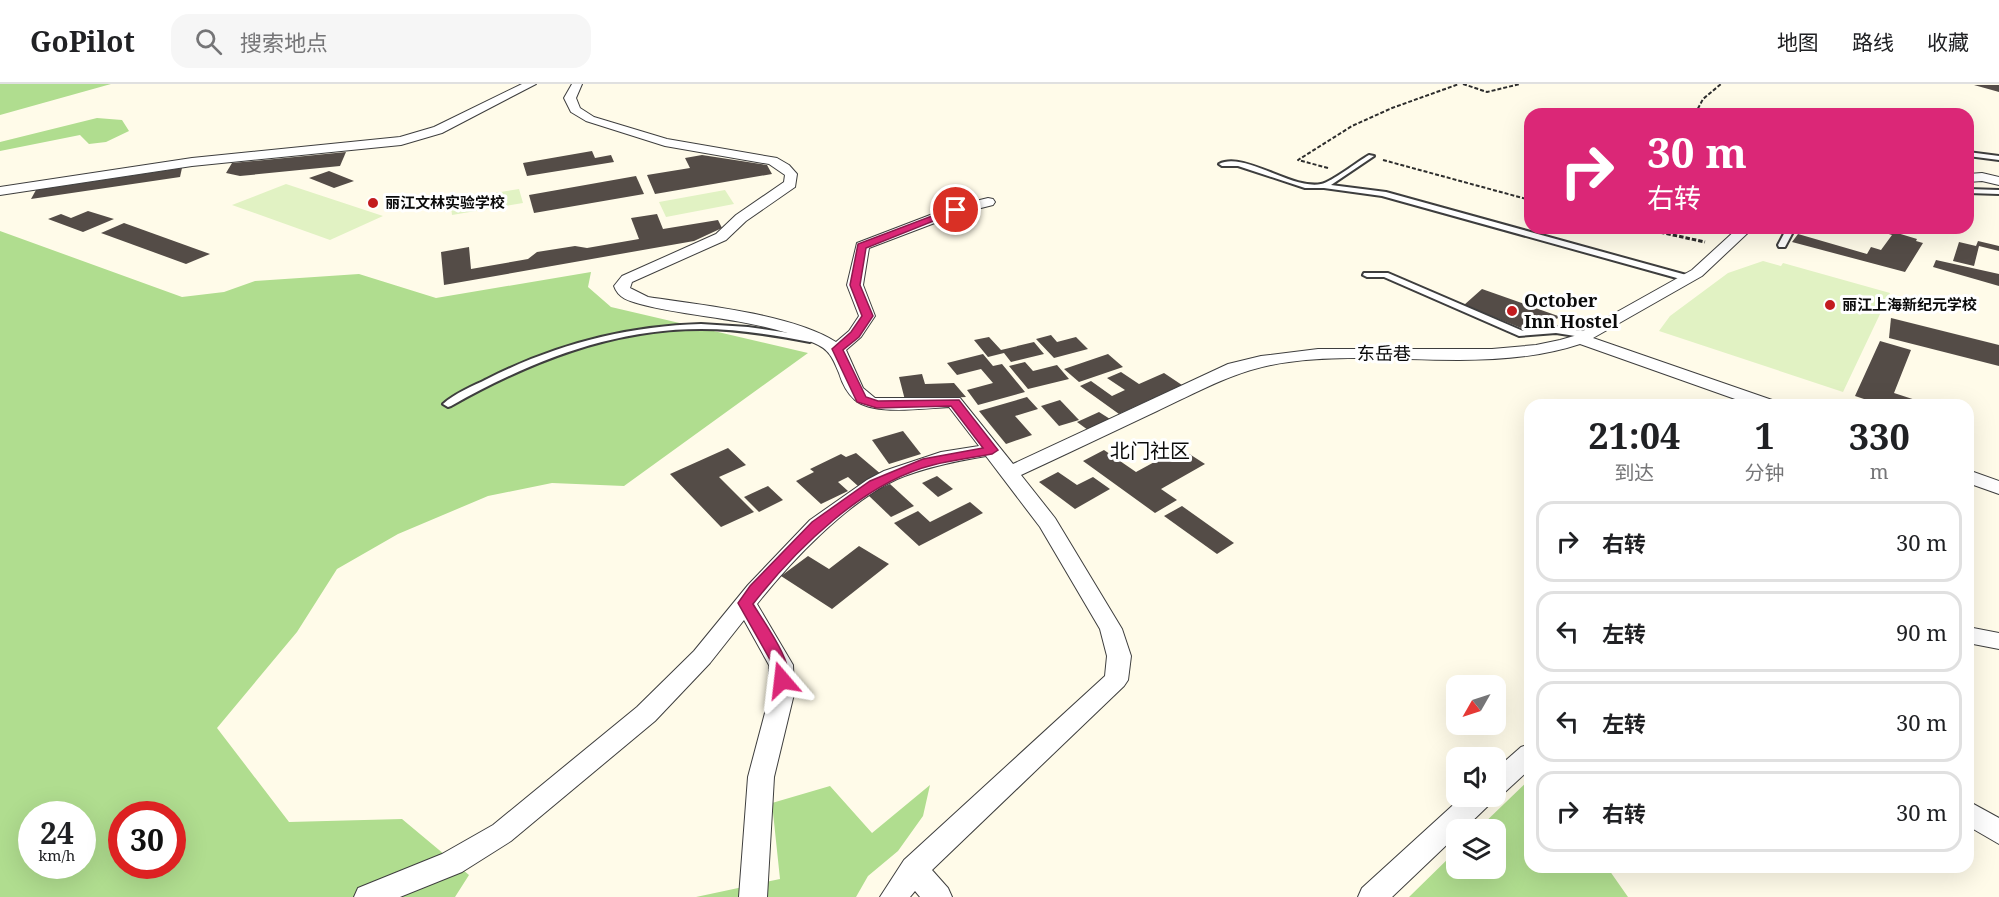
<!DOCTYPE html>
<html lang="zh">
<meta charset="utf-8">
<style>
:root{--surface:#fff;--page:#f6f6f6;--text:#202124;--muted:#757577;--line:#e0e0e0}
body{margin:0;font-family:"Noto Serif","Noto Sans SC",serif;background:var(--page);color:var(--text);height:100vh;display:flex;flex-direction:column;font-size:22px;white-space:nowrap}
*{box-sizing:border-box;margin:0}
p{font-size:20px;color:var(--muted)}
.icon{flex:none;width:33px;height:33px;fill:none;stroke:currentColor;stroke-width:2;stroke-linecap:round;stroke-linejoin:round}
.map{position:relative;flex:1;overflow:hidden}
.side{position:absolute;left:1524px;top:315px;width:450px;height:474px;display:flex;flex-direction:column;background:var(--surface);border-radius:18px;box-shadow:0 6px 24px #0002}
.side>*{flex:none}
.guide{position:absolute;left:1524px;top:24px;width:450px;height:126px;border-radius:18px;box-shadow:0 6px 24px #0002;background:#db2777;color:#fff;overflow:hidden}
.needle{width:39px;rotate:231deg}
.controls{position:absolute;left:1446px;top:591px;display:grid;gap:12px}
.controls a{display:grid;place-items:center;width:60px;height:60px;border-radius:12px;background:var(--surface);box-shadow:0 6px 24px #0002;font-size:30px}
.speed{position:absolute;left:18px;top:717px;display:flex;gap:12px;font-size:30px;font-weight:700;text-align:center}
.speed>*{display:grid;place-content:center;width:78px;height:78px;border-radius:50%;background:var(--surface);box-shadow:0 6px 24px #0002;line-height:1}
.speed small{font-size:15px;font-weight:400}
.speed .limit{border:9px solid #d22;background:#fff;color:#111}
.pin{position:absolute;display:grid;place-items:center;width:51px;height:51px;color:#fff;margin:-26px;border:3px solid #fff;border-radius:50%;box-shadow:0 2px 6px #0007}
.me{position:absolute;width:66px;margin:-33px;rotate:343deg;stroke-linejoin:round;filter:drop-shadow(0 0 4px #0008)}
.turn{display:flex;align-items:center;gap:21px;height:126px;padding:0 24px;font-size:27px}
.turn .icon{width:78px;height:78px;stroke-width:2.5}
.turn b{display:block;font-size:42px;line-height:51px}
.eta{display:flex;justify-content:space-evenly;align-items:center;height:102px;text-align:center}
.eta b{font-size:36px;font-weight:700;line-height:42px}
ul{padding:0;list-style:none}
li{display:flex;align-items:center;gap:18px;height:81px;margin:0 12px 9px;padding:0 12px;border:3px solid var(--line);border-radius:18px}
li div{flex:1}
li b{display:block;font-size:22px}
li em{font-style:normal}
header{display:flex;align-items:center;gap:36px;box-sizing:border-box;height:84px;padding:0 30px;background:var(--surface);border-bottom:2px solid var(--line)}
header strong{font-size:28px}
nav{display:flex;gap:33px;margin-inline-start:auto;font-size:21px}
.search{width:420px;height:54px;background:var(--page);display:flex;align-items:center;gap:15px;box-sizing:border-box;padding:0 21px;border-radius:18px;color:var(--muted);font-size:22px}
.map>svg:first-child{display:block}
.forest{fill:#b0dd8f;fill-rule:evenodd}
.pitch{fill:#e1f2c3}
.building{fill:#544c47}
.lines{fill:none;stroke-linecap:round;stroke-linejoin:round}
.service-casing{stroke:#3e3e3e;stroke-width:4}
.minor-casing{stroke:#3e3e3e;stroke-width:2}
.path-far1{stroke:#2d2d2d;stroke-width:2;stroke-dasharray:4 2;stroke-linecap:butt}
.path{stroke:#2d2d2d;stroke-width:3;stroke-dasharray:4.5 2;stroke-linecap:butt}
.service{fill:#fff;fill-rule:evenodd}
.minor{fill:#fff;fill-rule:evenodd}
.route{fill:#db2777;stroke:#8e194d;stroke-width:1.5}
.poi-dot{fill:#c31c1f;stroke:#fff;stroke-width:2}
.labels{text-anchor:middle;stroke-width:6;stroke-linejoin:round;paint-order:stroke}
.far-poi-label{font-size:15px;font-weight:bold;fill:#0b0b0b;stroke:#fff;text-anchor:start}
.poi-label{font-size:18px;font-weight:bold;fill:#0b0b0b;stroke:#fff;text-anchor:start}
.street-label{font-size:18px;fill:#0b0b0b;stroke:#fff}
.neighbourhood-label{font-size:20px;fill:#0b0b0b;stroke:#fff}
</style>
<header>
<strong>GoPilot</strong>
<div class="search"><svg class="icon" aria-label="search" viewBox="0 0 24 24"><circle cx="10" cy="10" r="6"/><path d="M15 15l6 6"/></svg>搜索地点</div>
<nav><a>地图</a><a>路线</a><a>收藏</a></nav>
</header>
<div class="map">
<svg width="1999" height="813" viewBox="0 0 1999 813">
<rect width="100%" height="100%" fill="#fffbe9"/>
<g class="forest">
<path d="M0,0h111l-111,31z"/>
<path d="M97,34l25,2 7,11 -23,11 -17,2 -9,-9 -80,16v-9z"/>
<path d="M0,147l182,66 42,-5 31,-11 104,-7 77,24 155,-26 -3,15 23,20 197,46 -184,133 -72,-3 -64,13 -90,38 -61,35 -40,63 -80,96 72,94 113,-3 67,56 -14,22h-455zM32,730h50v52h-50zM122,730h50v52h-50z"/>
<path d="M1530,695v88h77l21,30h-219l47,-46v17h40v-38l-18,-1z"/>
<path d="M930,701l-7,31 -25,35 -30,25 -12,21h-160l84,-18 -8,-76 58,-17 42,47z"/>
</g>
<g class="pitch">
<path d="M286,100l97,32 -53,24 -98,-35z"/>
<path d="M519,105l4,14 -71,12 -2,-15z"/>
<path d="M725,106l9,14 -68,13 -7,-15z"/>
<path d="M1763,177l18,5 2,-3 107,30 -47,99 -184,-61 11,-15 58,-43z"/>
</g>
<g class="building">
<path d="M1974,1h25v7z"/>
<path d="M592,67l3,7 16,-3 3,7 -87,14 -4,-13z"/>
<path d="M346,68l-6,14 -100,10 -14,-3 6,-10z"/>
<path d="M702,71l65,10 5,9 -117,20 -8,-19 43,-7 -5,-10z"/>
<path d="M182,84l-2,9 -149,22 5,-9z"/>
<path d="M329,87l25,10 -20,7 -25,-10z"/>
<path d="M636,92l8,18 -110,19 -5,-18z"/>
<path d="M88,127l26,8 -31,13 -35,-13 13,-5 10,4z"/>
<path d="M657,130l6,15 55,-9 4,8 -28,13 -250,44 -3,-33 28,-5 2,22 57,-10 9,-7 38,-6 12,2 52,-9 -8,-21z"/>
<path d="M124,139l86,31 -24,10 -85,-31z"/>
<path d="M1869,144h27l-2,4 23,7 -1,2 7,2 -18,29 -113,-30 6,-8 69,20 4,-7 10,3 11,-15z"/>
<path d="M1978,157l21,5v5l-20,-5 -5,20 -21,-5 6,-19 17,4z"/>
<path d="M1936,176l63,14v12l-66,-19z"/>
<path d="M1482,205l79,28 -35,13 -62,-25z"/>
<path d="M1891,234l108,27v21l-110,-28z"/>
<path d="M1051,251l6,7 19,-5 12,12 -34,9 -18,-19z"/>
<path d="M989,253l12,13 33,-8 10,12 -33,8 -7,-9 -16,4 -14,-17z"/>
<path d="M1880,257l31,9 -17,43 37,12h-49l-27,-9z"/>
<path d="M983,270l10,12 9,-2 23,28 -47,13 -11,-15 26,-7 -12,-14 -24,6 -10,-12z"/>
<path d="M1108,270l15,13 -44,15 -15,-13z"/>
<path d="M1025,278l8,9 24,-6 12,14 -41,10 -19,-23z"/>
<path d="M1121,288l18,12 25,-11 18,12 -63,29 -39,-28 11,-5 21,15 13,-6 -18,-12z"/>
<path d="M922,290l3,10 29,-1 12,14 -61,3 -6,-23z"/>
<path d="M1027,313l11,12 -23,7 17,19 -26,9 -27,-33z"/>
<path d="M1060,316l19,20 -20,6 -18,-20z"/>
<path d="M1099,328l11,7 -22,11 -11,-8z"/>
<path d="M903,347l18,23 -32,10 -17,-24z"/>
<path d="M728,364l18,17 -27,12 35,35 -33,15 -51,-53z"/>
<path d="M1180,364l25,16 -44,25 16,11 -22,13 -72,-52 21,-11 32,22z"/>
<path d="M856,369l26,22 -24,11 -10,-9 -10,5 10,9 -27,13 -25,-23 18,-9 -4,-3 31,-15 5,3z"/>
<path d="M1058,388l19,13 16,-8 17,12 -35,20 -36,-27z"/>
<path d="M937,392l16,13 -15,8 -16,-14z"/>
<path d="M890,400l24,22 -23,11 -24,-23z"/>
<path d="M768,402l15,14 -24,12 -15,-15z"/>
<path d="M970,418l13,11 -64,33 -25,-23 24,-12 12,11z"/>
<path d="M1182,422l52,37 -17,11 -53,-38z"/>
<path d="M859,462l30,18 -57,45 -51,-33 27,-20 21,13z"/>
</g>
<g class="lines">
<g class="service-casing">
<g id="service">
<path d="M1968,68l31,4v4l-31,-4z"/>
<path d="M1369,71l5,1 -43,29 55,7 304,84 1,2 -1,2h-6l-302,-84 -58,-8h-19l-67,-22h-16l-3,-2c25,-13 73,26 102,20 11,-2 37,-23 48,-29z"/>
<path d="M1968,105l31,1v4l-31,-1z"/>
<path d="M1787,144h8l-10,19h-6l-1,-2z"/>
<path d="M1364,189h24l135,58 33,-4 32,5 4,3 -4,3 -32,-5 -37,3 -135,-59h-17l-4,-2z"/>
<path d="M701,240l47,3 62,9 4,3 -4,3c-36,-7 -72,-13 -109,-13 -90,0 -172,33 -250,77l-3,1 -5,-3c12,-11 30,-18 44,-25 67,-34 139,-53 214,-55z"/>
</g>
</g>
<g class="minor-casing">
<g id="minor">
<path d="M522,0h14l-94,49 -41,12 -209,21 -192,29v-8l192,-29 208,-21 34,-10z"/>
<path d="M572,0h10l-6,14 4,10 14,9 73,22 110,19 12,7 8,9 -2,13 -49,34 -20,19 -94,42 -2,6 18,9c52,8 144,17 188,45l13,-11 10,-15 -12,-31 10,-42 94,-36 37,-9 5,1 2,3 -2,3 -32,8 -92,35 -6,37 12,31 -14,21 -15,13 17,38 12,10h85l53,66 215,-100 33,-8 57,-7h174l44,-4 24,-5 14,-4 118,-66 46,-42h15l-51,48 -109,62 182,63 3,4h-26l-172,-61c-94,31 -195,5 -291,18 -50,6 -87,28 -132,49 -45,21 -90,43 -136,64l34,43 67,111 9,27 -3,24 -4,6 -192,184 16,18 4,9h-32l-5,-6 -5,6h-30l24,-37 201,-184 2,-20 -7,-27 -60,-102 -54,-71c-30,5 -60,11 -89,23 -50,23 -106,82 -140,125l36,61 1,29 -20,83 -7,120h-28l9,-120 22,-83 -1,-29 -25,-45 -34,43 -55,58 -144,120 -49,31 -62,25h-46l4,-9 84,-34 51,-29 144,-118 57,-56 54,-66 62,-65 57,-40 17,-9 57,-19 38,-6 -30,-39c-24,1 -75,9 -94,-7 -8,-7 -13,-17 -16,-27 -6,-15 -10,-24 -25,-30 -55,-25 -117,-24 -174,-39 -11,-3 -22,-6 -26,-18l8,-10 94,-42 20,-19 48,-33 1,-7 -16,-11 -104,-18 -79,-25 -15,-9 -7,-14z"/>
<path d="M1982,89l17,4v8l-17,-4 -14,1v-8z"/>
<path d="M1968,386l31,11v13l-31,-11z"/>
<path d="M1968,543l31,6v16l-31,-6z"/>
<path d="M1530,660v25l-25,23 -9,3v-26l25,-22z"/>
<path d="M1463,712h31l-4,8 -27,26h-7v6l-64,61h-34l4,-9z"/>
<path d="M1968,717l31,17v26l-31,-18z"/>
</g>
</g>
<g class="path-far1">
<path d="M1463,0l24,8 33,-8"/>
<path d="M1695,30l8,-15 18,-15"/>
<path d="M1383,76l147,40"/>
<path d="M1328,84l-30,-8 54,-34 40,-18 67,-24"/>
</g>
<path class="path" d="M1641,144l64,14"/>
<use href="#service" class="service"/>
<use href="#minor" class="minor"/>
</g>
<path class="route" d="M953,124l8,2 -95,38 -6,37 13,31 -14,21 -16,13 23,47 12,4 81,-1 39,50 -6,4c-20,4 -40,6 -59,11 -69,17 -137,84 -180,139 10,17 44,62 34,80l-5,2 -6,-2 -3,-19 -35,-62 12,-17 62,-64 58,-41 53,-22 60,-11 -32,-42 -74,2 -20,-6 -25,-53 19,-17 11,-16 -12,-31 8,-41z"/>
<g class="poi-dot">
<circle cx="373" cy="119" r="6"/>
<circle cx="1830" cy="221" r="6"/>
<circle cx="1512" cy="227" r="6"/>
</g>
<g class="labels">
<g class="far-poi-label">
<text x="385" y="124">丽江文林实验学校</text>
<text x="1842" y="226">丽江上海新纪元学校</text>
</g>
<g class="poi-label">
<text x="1524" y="223">October<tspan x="1524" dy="21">Inn Hostel</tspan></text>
</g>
<g class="street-label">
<text x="1384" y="276">东岳巷</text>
</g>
<g class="neighbourhood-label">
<text x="1150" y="374">北门社区</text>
</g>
</g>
</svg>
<div class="controls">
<a><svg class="needle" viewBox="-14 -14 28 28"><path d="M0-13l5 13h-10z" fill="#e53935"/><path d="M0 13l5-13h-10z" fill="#757577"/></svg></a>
<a><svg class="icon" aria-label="sound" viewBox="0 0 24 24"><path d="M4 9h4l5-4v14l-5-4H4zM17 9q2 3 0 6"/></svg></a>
<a><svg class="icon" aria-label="layers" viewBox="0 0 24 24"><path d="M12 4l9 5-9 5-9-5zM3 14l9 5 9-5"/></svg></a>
</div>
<div class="speed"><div>24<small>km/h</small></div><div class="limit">30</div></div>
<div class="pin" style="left:956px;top:126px;background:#d93025"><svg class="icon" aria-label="arrive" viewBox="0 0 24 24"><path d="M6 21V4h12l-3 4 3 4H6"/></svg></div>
<svg class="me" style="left:782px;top:596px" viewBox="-20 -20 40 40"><path d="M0-17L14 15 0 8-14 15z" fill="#db2777" stroke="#fff" stroke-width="4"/></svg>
<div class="guide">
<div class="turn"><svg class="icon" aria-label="right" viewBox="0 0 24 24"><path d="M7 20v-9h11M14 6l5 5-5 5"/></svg><div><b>30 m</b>右转</div></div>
</div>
<section class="side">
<div class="eta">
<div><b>21:04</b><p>到达</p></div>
<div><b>1</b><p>分钟</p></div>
<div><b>330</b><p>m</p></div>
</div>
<ul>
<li><svg class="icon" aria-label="right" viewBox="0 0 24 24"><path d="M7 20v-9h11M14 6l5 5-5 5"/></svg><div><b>右转</b></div><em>30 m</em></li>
<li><svg class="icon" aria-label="left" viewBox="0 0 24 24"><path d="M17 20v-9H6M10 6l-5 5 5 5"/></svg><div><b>左转</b></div><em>90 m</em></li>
<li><svg class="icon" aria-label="left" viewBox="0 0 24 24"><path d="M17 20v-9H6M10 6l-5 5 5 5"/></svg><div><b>左转</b></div><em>30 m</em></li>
<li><svg class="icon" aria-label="right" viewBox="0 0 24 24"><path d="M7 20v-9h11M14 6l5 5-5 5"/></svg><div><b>右转</b></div><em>30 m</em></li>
</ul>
</section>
</div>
